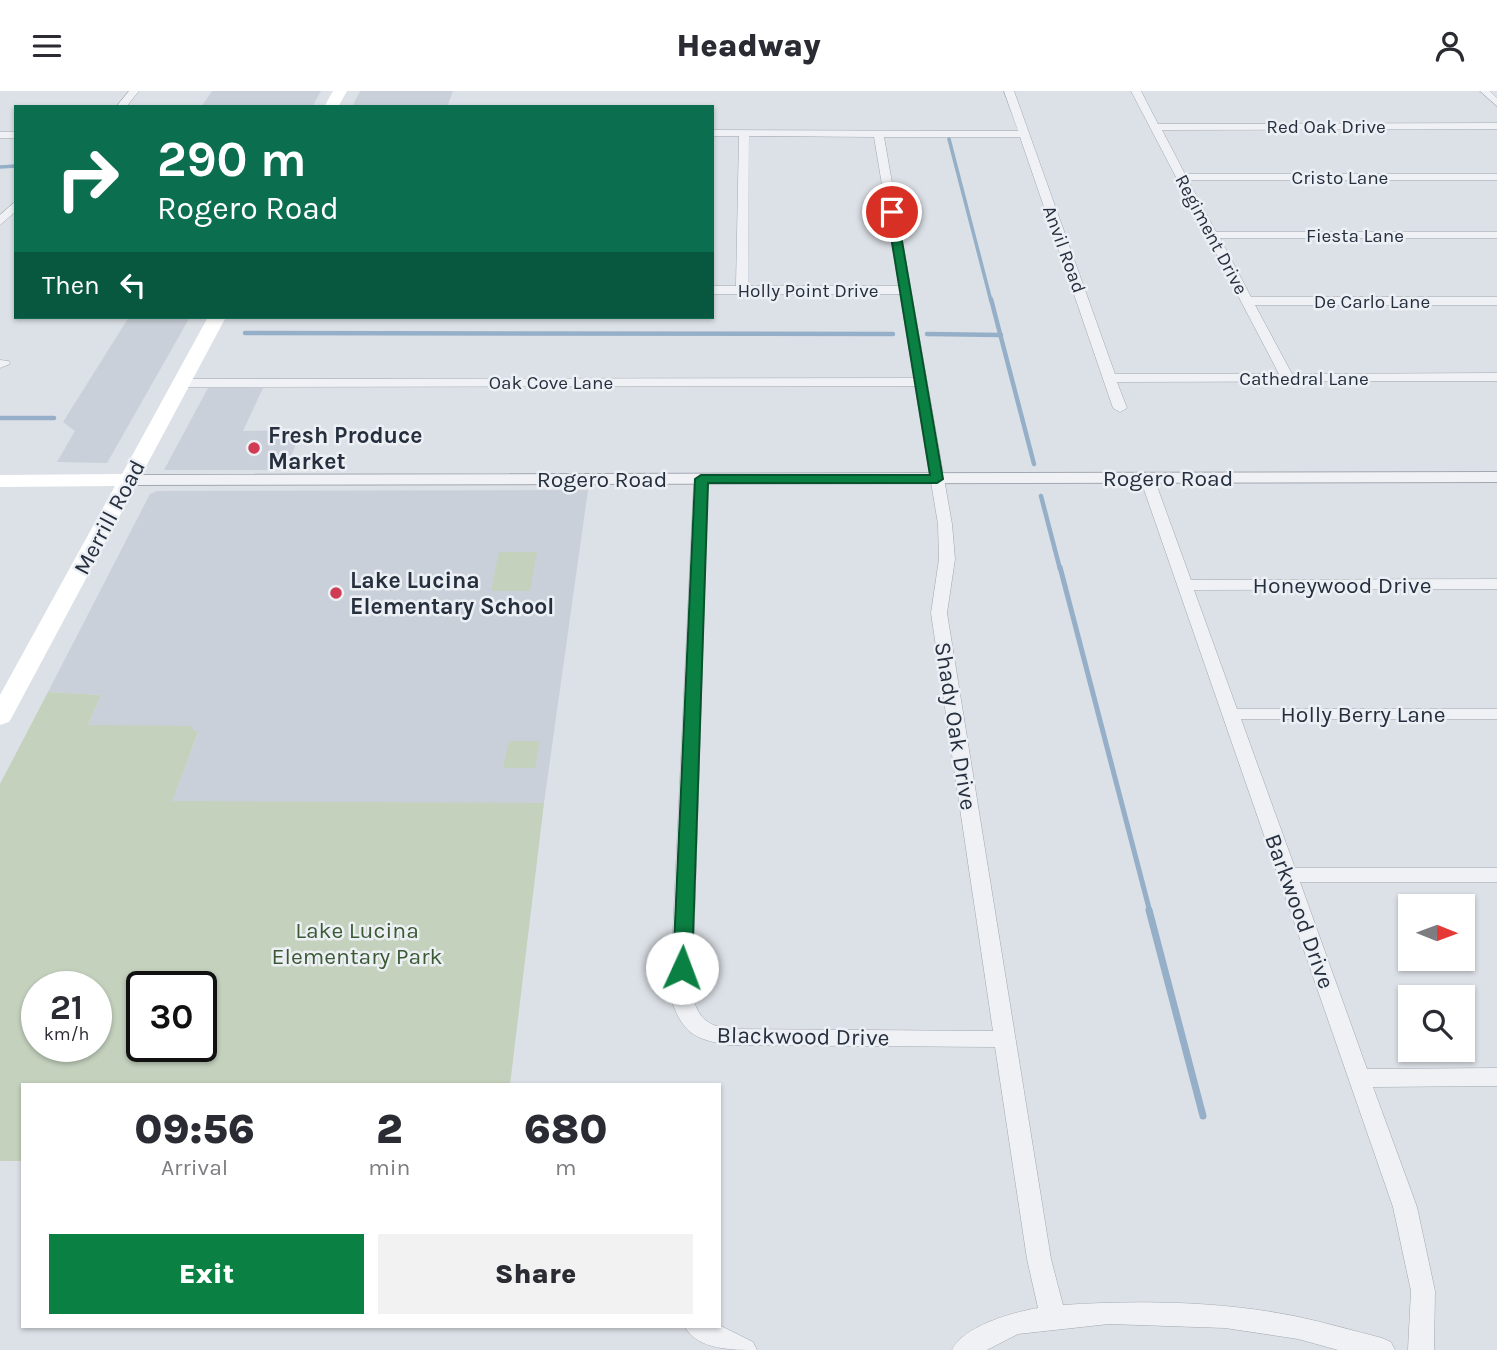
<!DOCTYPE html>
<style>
:root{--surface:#fff;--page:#f2f2f3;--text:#2b2b33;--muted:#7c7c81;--accent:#0b8043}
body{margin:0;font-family:Karla,sans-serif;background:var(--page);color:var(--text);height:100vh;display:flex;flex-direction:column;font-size:26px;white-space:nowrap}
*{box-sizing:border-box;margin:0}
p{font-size:23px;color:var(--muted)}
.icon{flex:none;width:38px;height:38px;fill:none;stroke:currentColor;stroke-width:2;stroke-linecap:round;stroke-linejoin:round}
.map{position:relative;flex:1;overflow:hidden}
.drawer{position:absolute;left:21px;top:992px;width:700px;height:245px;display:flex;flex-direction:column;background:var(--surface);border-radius:0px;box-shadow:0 2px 5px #0004}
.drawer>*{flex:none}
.top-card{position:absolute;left:14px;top:14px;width:700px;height:214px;border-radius:0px;box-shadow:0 2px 5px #0004;background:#0b6e4f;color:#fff;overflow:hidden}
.needle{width:46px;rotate:91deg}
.fabs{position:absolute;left:1398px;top:803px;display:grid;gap:14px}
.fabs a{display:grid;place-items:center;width:77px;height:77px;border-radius:0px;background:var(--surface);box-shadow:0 2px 5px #0004;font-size:35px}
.speed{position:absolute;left:21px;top:880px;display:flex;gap:14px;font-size:35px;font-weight:700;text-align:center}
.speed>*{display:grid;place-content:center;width:91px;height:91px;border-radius:50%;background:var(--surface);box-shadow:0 2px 5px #0004;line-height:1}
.speed small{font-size:18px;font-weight:400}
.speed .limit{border:4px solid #111;border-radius:10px;background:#fff;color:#111}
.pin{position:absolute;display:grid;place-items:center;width:60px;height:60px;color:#fff;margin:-30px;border:4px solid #fff;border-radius:50%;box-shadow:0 2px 7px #0007}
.me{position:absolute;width:77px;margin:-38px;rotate:2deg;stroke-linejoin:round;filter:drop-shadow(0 0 5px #0008)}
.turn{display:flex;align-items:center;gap:24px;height:147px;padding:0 28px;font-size:32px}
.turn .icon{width:91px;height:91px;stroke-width:2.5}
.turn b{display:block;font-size:49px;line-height:60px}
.then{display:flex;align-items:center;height:66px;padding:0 28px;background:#0003;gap:14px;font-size:26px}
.eta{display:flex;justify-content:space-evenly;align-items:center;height:119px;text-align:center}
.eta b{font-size:42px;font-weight:800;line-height:49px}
.primary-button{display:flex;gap:14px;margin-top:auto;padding:14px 28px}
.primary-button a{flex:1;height:80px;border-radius:0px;background:var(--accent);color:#fff;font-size:28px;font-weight:800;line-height:80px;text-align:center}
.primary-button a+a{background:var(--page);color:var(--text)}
header{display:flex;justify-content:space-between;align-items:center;height:91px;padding:0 28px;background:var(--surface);font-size:32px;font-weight:800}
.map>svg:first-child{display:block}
.built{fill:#cad0d9}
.green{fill:#c3d1bd;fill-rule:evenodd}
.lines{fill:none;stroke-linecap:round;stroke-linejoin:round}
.stream-far3{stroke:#96afc8;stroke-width:3.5}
.stream-far2{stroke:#96afc8;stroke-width:4.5}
.stream-far1{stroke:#96afc8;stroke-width:5}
.stream{stroke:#96afc8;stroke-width:7}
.minor-casing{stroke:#a2a8b1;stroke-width:1}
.tertiary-casing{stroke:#a2a8b1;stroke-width:2}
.minor{fill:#eff1f5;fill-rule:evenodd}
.tertiary{fill:#eff1f5;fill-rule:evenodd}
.secondary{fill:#fff;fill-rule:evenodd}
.route{fill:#0b8043;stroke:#07532c;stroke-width:2}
.poi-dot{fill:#d13c55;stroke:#ecf0f5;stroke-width:2.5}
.labels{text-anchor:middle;stroke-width:5;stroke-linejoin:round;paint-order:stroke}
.far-street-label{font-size:19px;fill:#262f3e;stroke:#ecf0f5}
.poi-label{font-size:23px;font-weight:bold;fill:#262f3e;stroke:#ecf0f5;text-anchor:start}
.street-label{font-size:23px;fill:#262f3e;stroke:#ecf0f5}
.park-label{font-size:23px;fill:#3b5a33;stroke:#ecf0f5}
</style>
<header><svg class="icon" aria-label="menu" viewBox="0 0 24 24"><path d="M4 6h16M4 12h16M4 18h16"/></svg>Headway<svg class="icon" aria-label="person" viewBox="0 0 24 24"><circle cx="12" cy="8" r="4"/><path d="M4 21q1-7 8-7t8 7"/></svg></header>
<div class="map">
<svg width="1497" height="1259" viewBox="0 0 1497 1259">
<rect width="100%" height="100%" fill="#dce1e7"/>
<g class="built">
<path d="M212,0h109l-9,16h-111z"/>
<path d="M360,0h93l-6,16h-95z"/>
<path d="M129,226h61l-83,146 -50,-1 18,-31 -12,-9z"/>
<path d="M208,297h55l-20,43 59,-1 -17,40h-121z"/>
<path d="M588,399l-44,313 -373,-1 27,-68 -110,-9 13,-30 -53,-3 102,-198 7,-3z"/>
</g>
<g class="green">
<path d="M499,461h38l-7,39h-39z"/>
<path d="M48,601l53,3 -13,30 101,1 9,7 -26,68 372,2 -34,282h-487v76h-23v-377zM96,896v60h-59v-60zM201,896v60h-59v-60z"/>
<path d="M509,650h31l-5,27h-32z"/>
</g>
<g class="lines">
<g class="stream-far3">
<path d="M949,48l42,162"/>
<path d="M0,76l16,-1"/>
</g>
<g class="stream-far2">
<path d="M991,208l43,165"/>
<path d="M245,242l648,1"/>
<path d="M927,243l74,1"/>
<path d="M0,327h54"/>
<path d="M1041,405l19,73"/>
</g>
<path class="stream-far1" d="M1060,476l90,345"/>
<path class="stream" d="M1149,819l54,206"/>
<g class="minor-casing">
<g id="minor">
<path d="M129,0h10l-13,16h-10z"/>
<path d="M1004,0h10l101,283h164l-148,-283h10l17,33 339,-1v6l-335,1 23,44h312v6h-309l28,52h281v6h-277l31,59h246v8h-242l37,69 205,-1v8l-380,1 10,26 -7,4 -7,-4 -93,-271h-136l68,387 3,35 -8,54 104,646 12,46c77,-5 159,-4 236,12 28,6 55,14 83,21l9,4 4,8h-57l-40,-11 -73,-11 -116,-4 -91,10 -31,16h-35c11,-24 62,-38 86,-42l-11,-49 -32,-212 -266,-2c-37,-6 -47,-13 -59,-49l24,-517 7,-4 7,4 -16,517c7,22 14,29 37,33l264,2 -62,-418 8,-54 -1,-35 -23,-138 -734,1 -7,-4 7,-4 733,-1 -14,-84h-188v-8h24l3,-150h-27v-6l306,1zM749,45l125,1 25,149h-151z"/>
<path d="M1480,0h10l7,7v8z"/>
<rect x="0" y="41" width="16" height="6"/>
<path d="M16,110v10l-16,14v-10z"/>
<path d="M0,269l9,1 1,3 -10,4z"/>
<path d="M1147,383l7,4 37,102 306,-1v10l-303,1 43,119h260v10h-256l54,149h202v14h-197l67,187 130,-1v18l-124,1 44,120 18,84 -1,59h-26l3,-59 -18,-84 -253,-729z"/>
<path d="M719,1234l34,17 4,8c-24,0 -60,0 -72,-23z"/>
</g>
</g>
<g class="tertiary-casing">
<path id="tertiary" d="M1497,381v10l-1368,3 -9,-5 9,-5z"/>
</g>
<use href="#minor" class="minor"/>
<use href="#tertiary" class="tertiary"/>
<g class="secondary">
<path d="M333,0h14l-9,16h-14z"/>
<path d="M208,226h18l-214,400 -3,5 -9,3v-30l115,-209 -115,1v-12l122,-1z"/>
</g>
</g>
<path class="route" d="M892,118l5,3 46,267 -6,4h-229l-16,485 -3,5h-13l-3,-5 22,-489 6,-4h229l-43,-263z"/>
<g class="poi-dot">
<circle cx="254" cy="357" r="7"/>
<circle cx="336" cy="502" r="7"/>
</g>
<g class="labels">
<g class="far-street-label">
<text x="1326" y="42">Red Oak Drive</text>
<text x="1340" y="93">Cristo Lane</text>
<text transform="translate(1212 143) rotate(62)" y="7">Regiment Drive</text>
<text x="1355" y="151">Fiesta Lane</text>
<text transform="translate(1065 158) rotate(70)" y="7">Anvil Road</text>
<text x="808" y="206">Holly Point Drive</text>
<text x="1372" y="217">De Carlo Lane</text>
<text x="1304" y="294">Cathedral Lane</text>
<text x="551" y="298">Oak Cove Lane</text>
</g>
<g class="poi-label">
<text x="268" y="352">Fresh Produce<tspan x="268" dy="26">Market</tspan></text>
<text x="350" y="497">Lake Lucina<tspan x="350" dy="26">Elementary School</tspan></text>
</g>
<g class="street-label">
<text x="1168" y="395">Rogero Road</text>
<text x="602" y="396">Rogero Road</text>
<text transform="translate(109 426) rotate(-62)" y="8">Merrill Road</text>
<text x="1342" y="502">Honeywood Drive</text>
<text x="1363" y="631">Holly Berry Lane</text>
<text transform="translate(956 635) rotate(81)" y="8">Shady Oak Drive</text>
<text transform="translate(1300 820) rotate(70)" y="8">Barkwood Drive</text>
<text transform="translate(803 945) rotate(1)" y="8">Blackwood Drive</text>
</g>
<g class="park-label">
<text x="357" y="847">Lake Lucina<tspan x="357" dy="26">Elementary Park</tspan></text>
</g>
</g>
</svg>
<div class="fabs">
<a><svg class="needle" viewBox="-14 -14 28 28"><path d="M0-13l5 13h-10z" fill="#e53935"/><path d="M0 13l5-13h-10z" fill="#7c7c81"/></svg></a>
<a><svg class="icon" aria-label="search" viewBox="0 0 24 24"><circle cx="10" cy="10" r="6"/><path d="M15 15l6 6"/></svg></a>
</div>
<div class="speed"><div>21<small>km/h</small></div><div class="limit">30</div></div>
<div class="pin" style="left:892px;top:121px;background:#d93025"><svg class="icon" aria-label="arrive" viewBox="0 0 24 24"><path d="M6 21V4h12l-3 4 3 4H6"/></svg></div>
<svg class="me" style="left:682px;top:877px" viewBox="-20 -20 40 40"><circle r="19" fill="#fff"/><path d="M0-13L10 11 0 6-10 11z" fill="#0b8043"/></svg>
<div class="top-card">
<div class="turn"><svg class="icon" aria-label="right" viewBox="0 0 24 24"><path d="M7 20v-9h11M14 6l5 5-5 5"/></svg><div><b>290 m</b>Rogero Road</div></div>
<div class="then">Then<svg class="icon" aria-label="left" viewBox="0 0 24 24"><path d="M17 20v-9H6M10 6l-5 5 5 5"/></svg></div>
</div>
<section class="drawer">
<div class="eta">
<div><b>09:56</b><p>Arrival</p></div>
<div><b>2</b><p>min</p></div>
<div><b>680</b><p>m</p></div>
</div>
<div class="primary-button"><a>Exit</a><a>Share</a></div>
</section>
</div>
